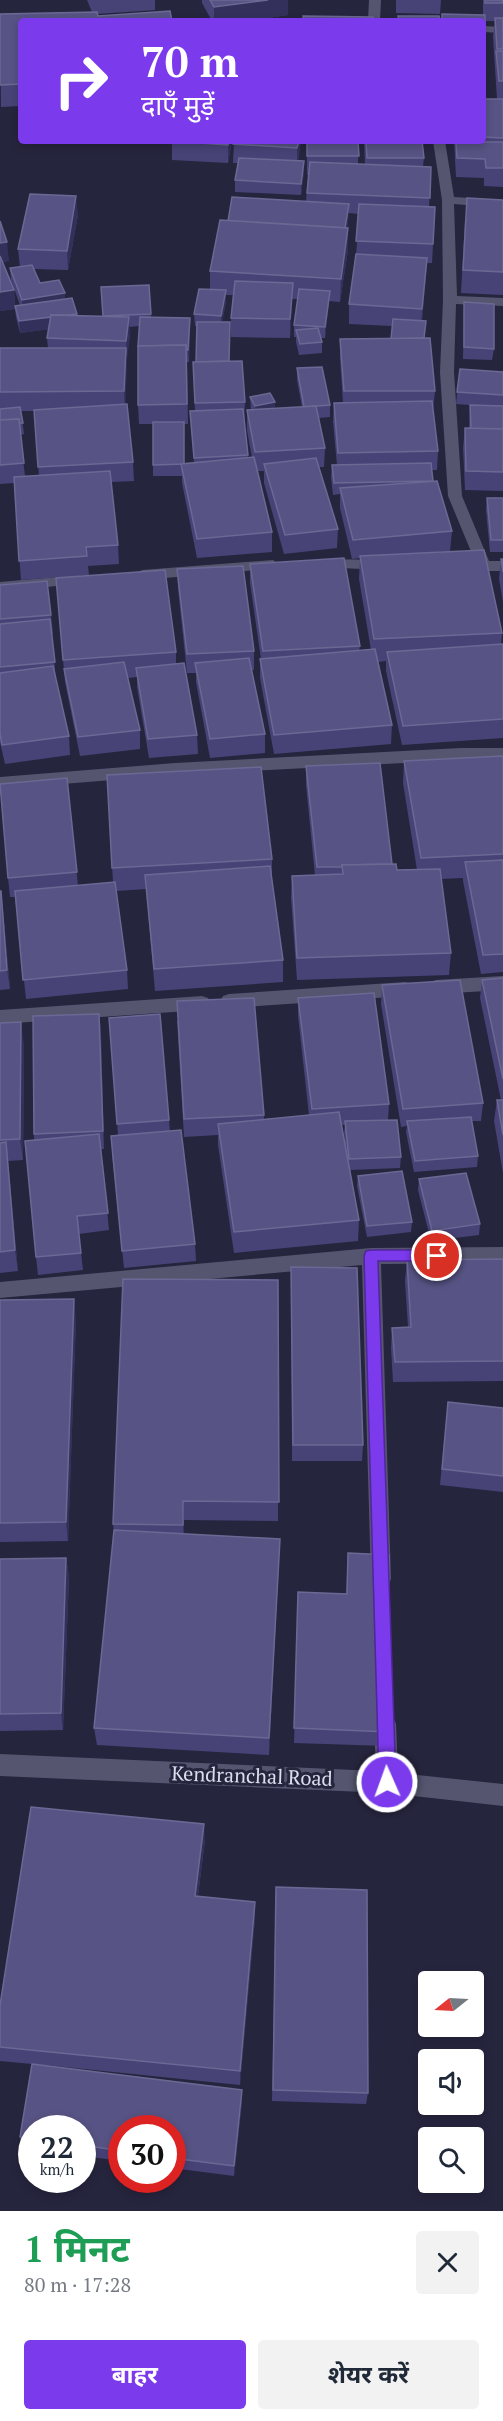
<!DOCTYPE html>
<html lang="hi">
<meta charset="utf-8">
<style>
:root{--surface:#fff;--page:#f2f2f3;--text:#1f2937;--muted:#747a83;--accent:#7c3aed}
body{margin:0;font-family:"PT Serif","Noto Sans Devanagari",serif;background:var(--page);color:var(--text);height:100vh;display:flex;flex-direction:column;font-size:22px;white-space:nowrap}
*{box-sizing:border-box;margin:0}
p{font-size:20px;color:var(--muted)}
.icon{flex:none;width:33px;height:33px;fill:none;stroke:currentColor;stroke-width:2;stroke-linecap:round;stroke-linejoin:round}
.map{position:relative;height:2211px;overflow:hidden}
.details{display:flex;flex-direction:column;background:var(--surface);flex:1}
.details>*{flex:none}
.top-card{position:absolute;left:18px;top:18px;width:468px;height:126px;border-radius:6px;box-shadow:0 3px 9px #0003;background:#7c3aed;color:#fff;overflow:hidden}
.needle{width:39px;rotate:252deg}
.buttons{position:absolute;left:418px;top:1971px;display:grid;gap:12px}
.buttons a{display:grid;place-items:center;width:66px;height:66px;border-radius:6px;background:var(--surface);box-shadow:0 3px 9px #0003;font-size:30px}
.speed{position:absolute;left:18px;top:2115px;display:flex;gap:12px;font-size:30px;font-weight:700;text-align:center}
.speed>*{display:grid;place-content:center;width:78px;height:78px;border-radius:50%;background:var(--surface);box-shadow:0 3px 9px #0003;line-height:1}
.speed small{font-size:15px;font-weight:400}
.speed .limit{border:9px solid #d22;background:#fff;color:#111}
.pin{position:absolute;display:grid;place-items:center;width:51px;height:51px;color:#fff;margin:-26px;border:3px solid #fff;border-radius:50%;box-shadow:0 2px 6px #0007}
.me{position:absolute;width:66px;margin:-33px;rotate:358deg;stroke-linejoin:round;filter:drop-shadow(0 0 4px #0008)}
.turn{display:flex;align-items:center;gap:21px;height:126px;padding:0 24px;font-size:27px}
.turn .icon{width:78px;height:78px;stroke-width:2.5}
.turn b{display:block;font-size:42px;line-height:51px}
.round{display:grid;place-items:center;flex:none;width:63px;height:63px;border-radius:6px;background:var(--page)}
.overview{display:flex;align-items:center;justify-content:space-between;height:102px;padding:0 24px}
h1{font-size:36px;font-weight:700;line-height:45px;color:#1e9e55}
.action{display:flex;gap:12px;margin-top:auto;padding:12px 24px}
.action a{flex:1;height:69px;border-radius:6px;background:var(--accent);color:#fff;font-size:24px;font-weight:700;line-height:69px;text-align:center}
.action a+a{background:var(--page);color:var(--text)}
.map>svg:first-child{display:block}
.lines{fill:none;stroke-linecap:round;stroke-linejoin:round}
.street{fill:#55556f;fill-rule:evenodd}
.wall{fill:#474377;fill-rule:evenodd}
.shaded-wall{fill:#33305b}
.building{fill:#575384;stroke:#6c6894;stroke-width:1.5}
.route{fill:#7c3aed;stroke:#51269a;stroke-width:1.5}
.labels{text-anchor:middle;stroke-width:6;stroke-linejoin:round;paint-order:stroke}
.near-street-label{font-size:20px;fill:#dbdced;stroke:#26253e}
</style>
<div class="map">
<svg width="503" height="2211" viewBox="0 0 503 2211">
<rect width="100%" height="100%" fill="#26253e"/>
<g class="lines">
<g class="street">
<path d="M369,0h12l-1,21h-12z"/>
<path d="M483,26l20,1v6l-20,-1z"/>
<path d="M433,141h12l9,56 49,3v8l-49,-4 3,92 46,2v8l-47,-2 -2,68 8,124 27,65h14v10h-40l-7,-5 7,-5h12l-27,-65 -8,-124 3,-72 -1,-100z"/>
<path d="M322,559l62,1 7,5 -7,5 -67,-3 -2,-3z"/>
<path d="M273,560l7,5 -2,3 -136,12 -7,-5 7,-5z"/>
<path d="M79,575l7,5 -2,3 -84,9v-10z"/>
<path d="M461,748h42v12h-42l-286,15 -175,14v-12l175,-14z"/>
<path d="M503,976v14l-67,4 -6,-2 -3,-5 3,-5 6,-2z"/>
<path d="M405,982l6,2 3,5 -3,5 -6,2 -176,12 -6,-2 -3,-5 3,-5 6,-2z"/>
<path d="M202,996l6,2 3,5 -3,5 -6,2 -202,14v-14z"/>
<path d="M503,1247v16l-122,1 10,315 -3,7 -7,2 -7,-2 -3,-7 -9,-314 -362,33v-16l371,-34z"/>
<path d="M385,1714l8,3 3,7 2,49 105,11v22l-116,-13 -387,-17v-22l376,17 -2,-47 3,-7z"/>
</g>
</g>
<g class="wall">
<path d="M87,0h68v10l-58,4 1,2 74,5h-151v85l-20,1 -1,-93 92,-2z"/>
<path d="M202,0h86v15l-40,6h-36l-10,-18z"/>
<path d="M396,0h45l-1,14 -44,-1z"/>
<path d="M483,0h20v187l-19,-1v-8l-28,-1 -2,-36h29v-42h14l-4,-63 2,-15h-10v28l-2,19z"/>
<path d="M172,141h60l-4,22 -56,-3z"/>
<path d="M234,141h67l-3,20h6v11l-3,23 -66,-3v-12l3,-17h-5z"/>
<path d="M307,141h51v23h7l-1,-23h58l2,17 -1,8 8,1 -2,40h6l-3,56h-5l-5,58 13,70 -2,19 5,41 -1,19h-5l1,11 19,50 -2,20 -28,2 80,80 -1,11h2v94l-101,7 -16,-74v-10l-8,1 14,63 -1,19 -117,10 -14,-76v-19h1l-11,-76v-19l110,82 -1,5 12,-1 -12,-71 1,-21 -8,1 -12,-51v-14l-7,1 -2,-18 1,-12h5l-4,-43 1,-19h9l-3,-45v-19h51l1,-13 -43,-2v-20l7,-48 3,-42 -11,-1 -1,15h1v22l-8,52 -11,-1 -4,37h-4l1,4v11l-23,2 -3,-13v-5h-2v-12l4,-26h-6l-2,39 -59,-1v-19l2,-23h-7v7l-4,20 8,39 15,41 -1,19 4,37h4l-5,-28v-20h4l-1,-13 25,5 -1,7 28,-2 -5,-27v-12l33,37v12l-11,1 6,30 -1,19h-5l19,62 -1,19 -53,6 -20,-71v-12h-6l14,61v20l-75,6 -15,-75v-7h-29v-52h-14l-1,-19 1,-79 -10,1 1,9 -4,24 -1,44 8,58 1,19 -23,1 7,63 1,19 -31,2 1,9 -68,5 -7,-97 -14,1v-136h48l-1,-10 2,-9 -29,4 -4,-16 -1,-8 -15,2v-90l9,40 -7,1 12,28 1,16 5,-1 -9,-25 -1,-12 10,-1 -2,-18 60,-34 -10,55 -34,-1 6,14 25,10v6l12,15v2h26l46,-31 2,32 39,1 -1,44h-2l1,62h-4v40l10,-1 -4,-52h5l-2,-49h3l1,-36h-2l-1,-12 16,-25v-18l18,-50 78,-20 2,-26h-1zM21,411h13l5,65h-14l-5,-41 4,-1z"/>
<path d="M503,200v95l-42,-2 4,-73z"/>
<path d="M464,302l30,47 -2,11 -29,-1z"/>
<path d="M460,369l43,3v119l-38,-1 -2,-42 2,-20 4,1 1,-24 13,1 -27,-2z"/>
<path d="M487,498h16v54h-13l-4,-42z"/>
<path d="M501,559h2v43l-4,-23z"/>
<path d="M177,569l77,82v19h-2l13,64v19l-55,5 -14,-76v-9h-9l-9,-84z"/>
<path d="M56,578l120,74v12l21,71 1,19 -49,4 -12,-71v-10l-9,1 12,52v19l-60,7 -15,-74z"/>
<path d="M0,585l51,30 2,19h-1l4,47 13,55 1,19 -65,9 -5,-22z"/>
<path d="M503,756v216l-22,2 -18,-93v-3l-22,1 10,74 -2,22 -152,5 -6,-82 1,-22 23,-1 -9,-90v-19l91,104h20l-14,-87 1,-22z"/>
<path d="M107,775l165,84v20l11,81v22l-128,9 -9,-102 -30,2 11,79 1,19 -102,10 -11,-102h-5l-2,-19 59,-100 11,108 35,-4z"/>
<path d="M0,891h1l2,19 7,79 -10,1z"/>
<path d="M503,978v195l-9,-52 3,-21h4l-21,-102 2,-18z"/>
<path d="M382,985l101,118 -2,18h-10l7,35 -1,11 -63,5 -8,-40 1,-6 -6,1 -20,-123z"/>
<path d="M298,998l91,106 -1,16 13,37 -1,11 -50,2 9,50 -1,21 -124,12 -16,-108v-10l-34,2 -7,-117 87,95v4l45,-4 -11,-99zM341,1125h4l-1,7 2,22z"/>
<path d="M99,1014l2,18 3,117h-3l8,81 -30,4 4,36 -45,5 -2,-18 -2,-123z"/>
<path d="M109,1018l60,102 1,11 25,113 1,17 -72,7 -12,-114 6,-19z"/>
<path d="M0,1023l24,21 -1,116 -15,1 10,110 -18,2z"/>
<path d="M358,1176l54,46 -1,10 -44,5 -10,-51z"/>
<path d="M419,1179l61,45 -1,11 -48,6 -13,-51z"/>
<path d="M503,1259v122l-110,1 -2,-34 1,-20 16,-1 -3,-46 2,-21z"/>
<path d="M291,1267l72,178 -1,16h-70z"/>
<path d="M278,1280v241l-94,-1v14l95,24 -10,197 -172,-10 -3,-17 20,-197 -1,-7z"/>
<path d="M0,1300l76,19 -8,222 -68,1z"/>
<path d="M448,1402l55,6v84l-63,-7z"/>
<path d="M348,1553l41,179 -2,14 -93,-3 4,-151 48,2z"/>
<path d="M66,1558l3,19 -6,153 -63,1v-172z"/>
<path d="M205,1840l-7,56 57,6v16l-15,167 -195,-20 197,36 -8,75 -62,-8v-40h-50v33l-40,-5v-28h-50v21l-9,-1 -3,-11 12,-73 -32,-3v-56z"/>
<path d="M276,1887l92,206 -2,11 -94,-3z"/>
</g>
<g class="shaded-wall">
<path d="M268,0h20v15l-40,6h-34v-14z"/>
<path d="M229,141h3l-4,22v-18z"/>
<path d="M299,141h2l-4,26v-19z"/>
<path d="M304,161v11l-3,23v-11z"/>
<path d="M76,196l2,19 -10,55 -1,-19z"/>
<path d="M349,204l-1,19 -3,24v-19z"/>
<path d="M348,228v22l-8,52 1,-23z"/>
<path d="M7,242l2,19 -9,1v-19z"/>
<path d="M427,258l-1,19 -5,51 1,-19z"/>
<path d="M293,283l-1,19 -2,36v-19z"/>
<path d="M14,290l1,19 -15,2v-19z"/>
<path d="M226,290v12l-5,25v-11z"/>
<path d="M330,291l-1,11 -4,36v-11z"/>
<path d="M65,293v12l-42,7 -1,-12z"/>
<path d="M77,314v12l-57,7 -1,-12z"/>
<path d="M129,317l1,19 -3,24 -1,-19z"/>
<path d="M190,318v11l-1,33 -1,-12z"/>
<path d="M126,348l1,20 -2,43 -1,-20z"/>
<path d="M275,402l-1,11 -19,4v-11z"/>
<path d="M1,891l2,19 7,79 -3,-19z"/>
<path d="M99,1014l2,18 3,117 -1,-18z"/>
<path d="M21,1022l3,22 -1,116 -3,-21z"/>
<path d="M6,1142l2,22 10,107 -3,-21z"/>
<path d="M74,1299l2,20 -8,222 -2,-19z"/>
<path d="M183,1501l1,19v24l-1,-19z"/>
<path d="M280,1539l-1,19 -10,197v-17z"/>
<path d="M66,1558l3,19 -6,153 -2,-17z"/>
<path d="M204,1824l1,16 -9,71 -1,-15z"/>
<path d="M255,1902v16l-15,167v-14z"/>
<path d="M242,2090v11l-8,75v-10z"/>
</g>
<g class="building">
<path d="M210,0h58l-54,7z"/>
<rect x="485" y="0" width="18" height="3"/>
<path d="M170,11l2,10h-151v63l-21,1v-71l97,-2 1,4z"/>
<path d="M442,14l43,1v34h-2v-28h-41z"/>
<path d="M303,16l70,1v4h-69z"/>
<path d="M398,16h41l1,5h-41z"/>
<path d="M495,18h8v31h-6z"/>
<path d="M496,51h7v30h-4z"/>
<path d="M483,99h20v39l-20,-1z"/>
<path d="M172,141h57l-1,4z"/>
<path d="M234,141h65l-2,7 -64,-4z"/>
<path d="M307,141h51l1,15h-52z"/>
<path d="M366,141h56l2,17h-57z"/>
<path d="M456,142h47v26h-17l-1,-9 -28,-1z"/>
<path d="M239,158l65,3 -3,23 -66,-4z"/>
<path d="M310,162l121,5 -1,31 -123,-5z"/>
<path d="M30,194l46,2 -9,55 -49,-2z"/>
<path d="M232,197l117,7 -4,24 -117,-7z"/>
<path d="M467,198l36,2v72l-40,-2z"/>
<path d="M359,204l76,3 -2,37 -77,-3z"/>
<path d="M220,220l128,8 -7,51 -131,-8z"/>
<path d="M0,221l7,21 -7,1z"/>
<path d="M356,254l71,4 -5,51 -73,-5z"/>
<path d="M0,256l14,34 -14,2z"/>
<path d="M32,265l8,18 19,-3 6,13 -43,7 -12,-32z"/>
<path d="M235,281l58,2 -3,36 -59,-1z"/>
<path d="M149,285l2,29 -48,2 -2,-29z"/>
<path d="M199,289l27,1 -5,26 -27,-2z"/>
<path d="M299,289l31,2 -5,36 -31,-2z"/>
<path d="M72,298l5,16 -10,1h-16v2l-32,4 -4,-15z"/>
<path d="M464,302l30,2v45l-30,-2z"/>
<path d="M51,315l78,2 -3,24 -79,-3z"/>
<path d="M140,317l50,1 -2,32h-2v-5l-48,1z"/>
<path d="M393,319l33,2 -2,17 -33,1z"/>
<path d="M197,322h33l-1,39 -33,1z"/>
<path d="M318,328l4,14 -22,2 -4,-14z"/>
<path d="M430,338l5,53h-91l-4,-52z"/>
<path d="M186,345l1,59 -49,1v-59z"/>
<path d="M0,348h126l-2,43 -124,1z"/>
<path d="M242,361l3,41 -50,1 -2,-41z"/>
<path d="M322,367l8,38 -26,2 -7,-39z"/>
<path d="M460,369l43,3v23l-46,-3z"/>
<path d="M270,393l5,9 -20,4 -5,-9z"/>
<path d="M432,401l6,50 -100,2 -4,-50z"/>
<path d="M127,404l6,58 -95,5 -4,-57z"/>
<path d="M470,405l33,1v23h-32z"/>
<path d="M316,406l9,42 -70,4 -8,-42z"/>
<path d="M20,407l3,16h-4v-4l-19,1v-11z"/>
<path d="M243,409l5,46 -54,3 -4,-47z"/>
<path d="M19,419l5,44 -24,2v-45z"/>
<path d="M153,422h31v42l-31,1z"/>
<path d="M465,428l38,1v43l-37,-1z"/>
<path d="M254,457l18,75 -75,7 -16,-75z"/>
<path d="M316,458l22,71 -53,6 -21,-71z"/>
<path d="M431,463l2,18 -99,2 -2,-18z"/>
<path d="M110,471l8,74 -32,2 1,9 -68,5 -5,-84z"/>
<path d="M437,481l15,50 -99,9 -13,-52z"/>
<path d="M487,498h16v42h-12z"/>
<path d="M484,550l18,83 -128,6 -14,-83z"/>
<path d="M344,558l16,88 -97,5 -13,-87z"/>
<path d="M501,559h2v13z"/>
<path d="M243,566l11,85 -67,3 -10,-85z"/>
<path d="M165,570l11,82 -113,8 -7,-82z"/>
<path d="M47,581l4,34 -51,4v-34z"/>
<path d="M50,619l5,43 -55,5v-43z"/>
<path d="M503,644v75l-100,7 -16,-74z"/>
<path d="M375,649l17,76 -118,10 -14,-76z"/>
<path d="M249,658l16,76 -55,5 -15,-76z"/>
<path d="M124,662l16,68 -62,7 -14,-68z"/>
<path d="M184,663l13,72 -49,4 -12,-71z"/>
<path d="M53,666l16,70 -67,9 -2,-12v-60z"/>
<path d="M503,756v98l-82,4 -17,-97z"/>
<path d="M380,763l12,101 -50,1v2h-25l-11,-101z"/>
<path d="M261,767l11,92 -160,9 -5,-93z"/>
<path d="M67,778l10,94 -69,6 -8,-94z"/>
<path d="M503,860v94l-20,1 -18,-93z"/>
<path d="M396,864l1,6 43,-1 11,84 -154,5 -5,-82 51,-2 -1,-9z"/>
<path d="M270,866l13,94 -129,9 -9,-94z"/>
<path d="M115,882l12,88 -104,10 -8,-89z"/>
<path d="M0,891h1l6,79 -7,1z"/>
<path d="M503,978v101l-21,-99z"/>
<path d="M460,980l23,123 -80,6 -21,-124z"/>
<path d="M374,993l15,111 -77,5 -14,-111z"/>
<path d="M254,998l10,117 -80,4 -7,-118z"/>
<path d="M99,1014l4,117 -69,3 -1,-118z"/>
<path d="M160,1014l9,106 -52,4 -8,-106z"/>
<path d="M21,1022l-1,117 -20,1v-117z"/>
<path d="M497,1100h6v35z"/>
<path d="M339,1112l20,108 -125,12 -16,-108z"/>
<path d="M471,1117l7,39 -63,5 -8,-40z"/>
<path d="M397,1120l4,37 -52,2 -4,-38z"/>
<path d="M181,1130l14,114 -73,7 -11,-115z"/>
<path d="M99,1134l9,79 -31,3 4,37 -45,4 -11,-116z"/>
<path d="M6,1142l9,108 -15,2v-109z"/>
<path d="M402,1171l10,51 -45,4 -9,-50z"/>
<path d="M466,1173l14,51 -48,7 -13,-52z"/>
<path d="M503,1259v102l-108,1 -3,-34 19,-1 -4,-67z"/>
<path d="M291,1267l66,1 6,177h-70z"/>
<path d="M123,1279l155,1 1,222 -96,-1v24l-70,-1z"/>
<path d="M74,1299l-8,223 -66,1v-223z"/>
<path d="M448,1402l55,6v68l-61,-7z"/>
<path d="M114,1530l166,9 -11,199 -175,-10z"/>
<path d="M348,1553l41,2v177l-95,-4 4,-136 49,2z"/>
<path d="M66,1558l-5,155 -61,1v-155z"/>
<path d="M31,1807l173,17 -9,72 60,6 -15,169 -240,-24v-42z"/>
<path d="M276,1887l91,3 1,203 -95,-3z"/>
<path d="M32,2064l210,26 -8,76 -62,-8v-30h-50v23l-40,-6v-17h-50v11l-12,-2z"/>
</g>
<path class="route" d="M371,1250h66l5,1 2,5 -2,4 -5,1h-59l18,521 -3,6 -6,2 -6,-2 -2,-6 -15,-526 2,-5z"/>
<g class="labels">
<g class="near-street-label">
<text transform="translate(252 1776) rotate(2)" y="7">Kendranchal Road</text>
</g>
</g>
</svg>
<div class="buttons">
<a><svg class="needle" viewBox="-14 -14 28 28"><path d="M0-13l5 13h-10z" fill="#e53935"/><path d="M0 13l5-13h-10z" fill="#747a83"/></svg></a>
<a><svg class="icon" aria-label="sound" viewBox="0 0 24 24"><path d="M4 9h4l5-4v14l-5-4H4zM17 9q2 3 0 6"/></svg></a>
<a><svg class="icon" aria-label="search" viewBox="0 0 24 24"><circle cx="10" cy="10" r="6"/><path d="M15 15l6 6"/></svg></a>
</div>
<div class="speed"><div>22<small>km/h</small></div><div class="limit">30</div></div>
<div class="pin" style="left:437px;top:1256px;background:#d93025"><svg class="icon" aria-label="arrive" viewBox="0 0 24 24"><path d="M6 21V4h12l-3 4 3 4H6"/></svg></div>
<svg class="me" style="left:387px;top:1782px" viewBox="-20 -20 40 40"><circle r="17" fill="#7c3aed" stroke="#fff" stroke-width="3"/><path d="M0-11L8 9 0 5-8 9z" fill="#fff"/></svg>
<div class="top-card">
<div class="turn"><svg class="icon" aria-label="right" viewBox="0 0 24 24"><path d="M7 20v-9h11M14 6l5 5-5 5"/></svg><div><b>70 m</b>दाएँ मुड़ें</div></div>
</div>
</div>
<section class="details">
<div class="overview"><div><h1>1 मिनट</h1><p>80 m · 17:28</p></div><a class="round"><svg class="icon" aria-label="close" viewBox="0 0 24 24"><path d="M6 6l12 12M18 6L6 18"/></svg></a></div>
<div class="action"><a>बाहर</a><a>शेयर करें</a></div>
</section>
